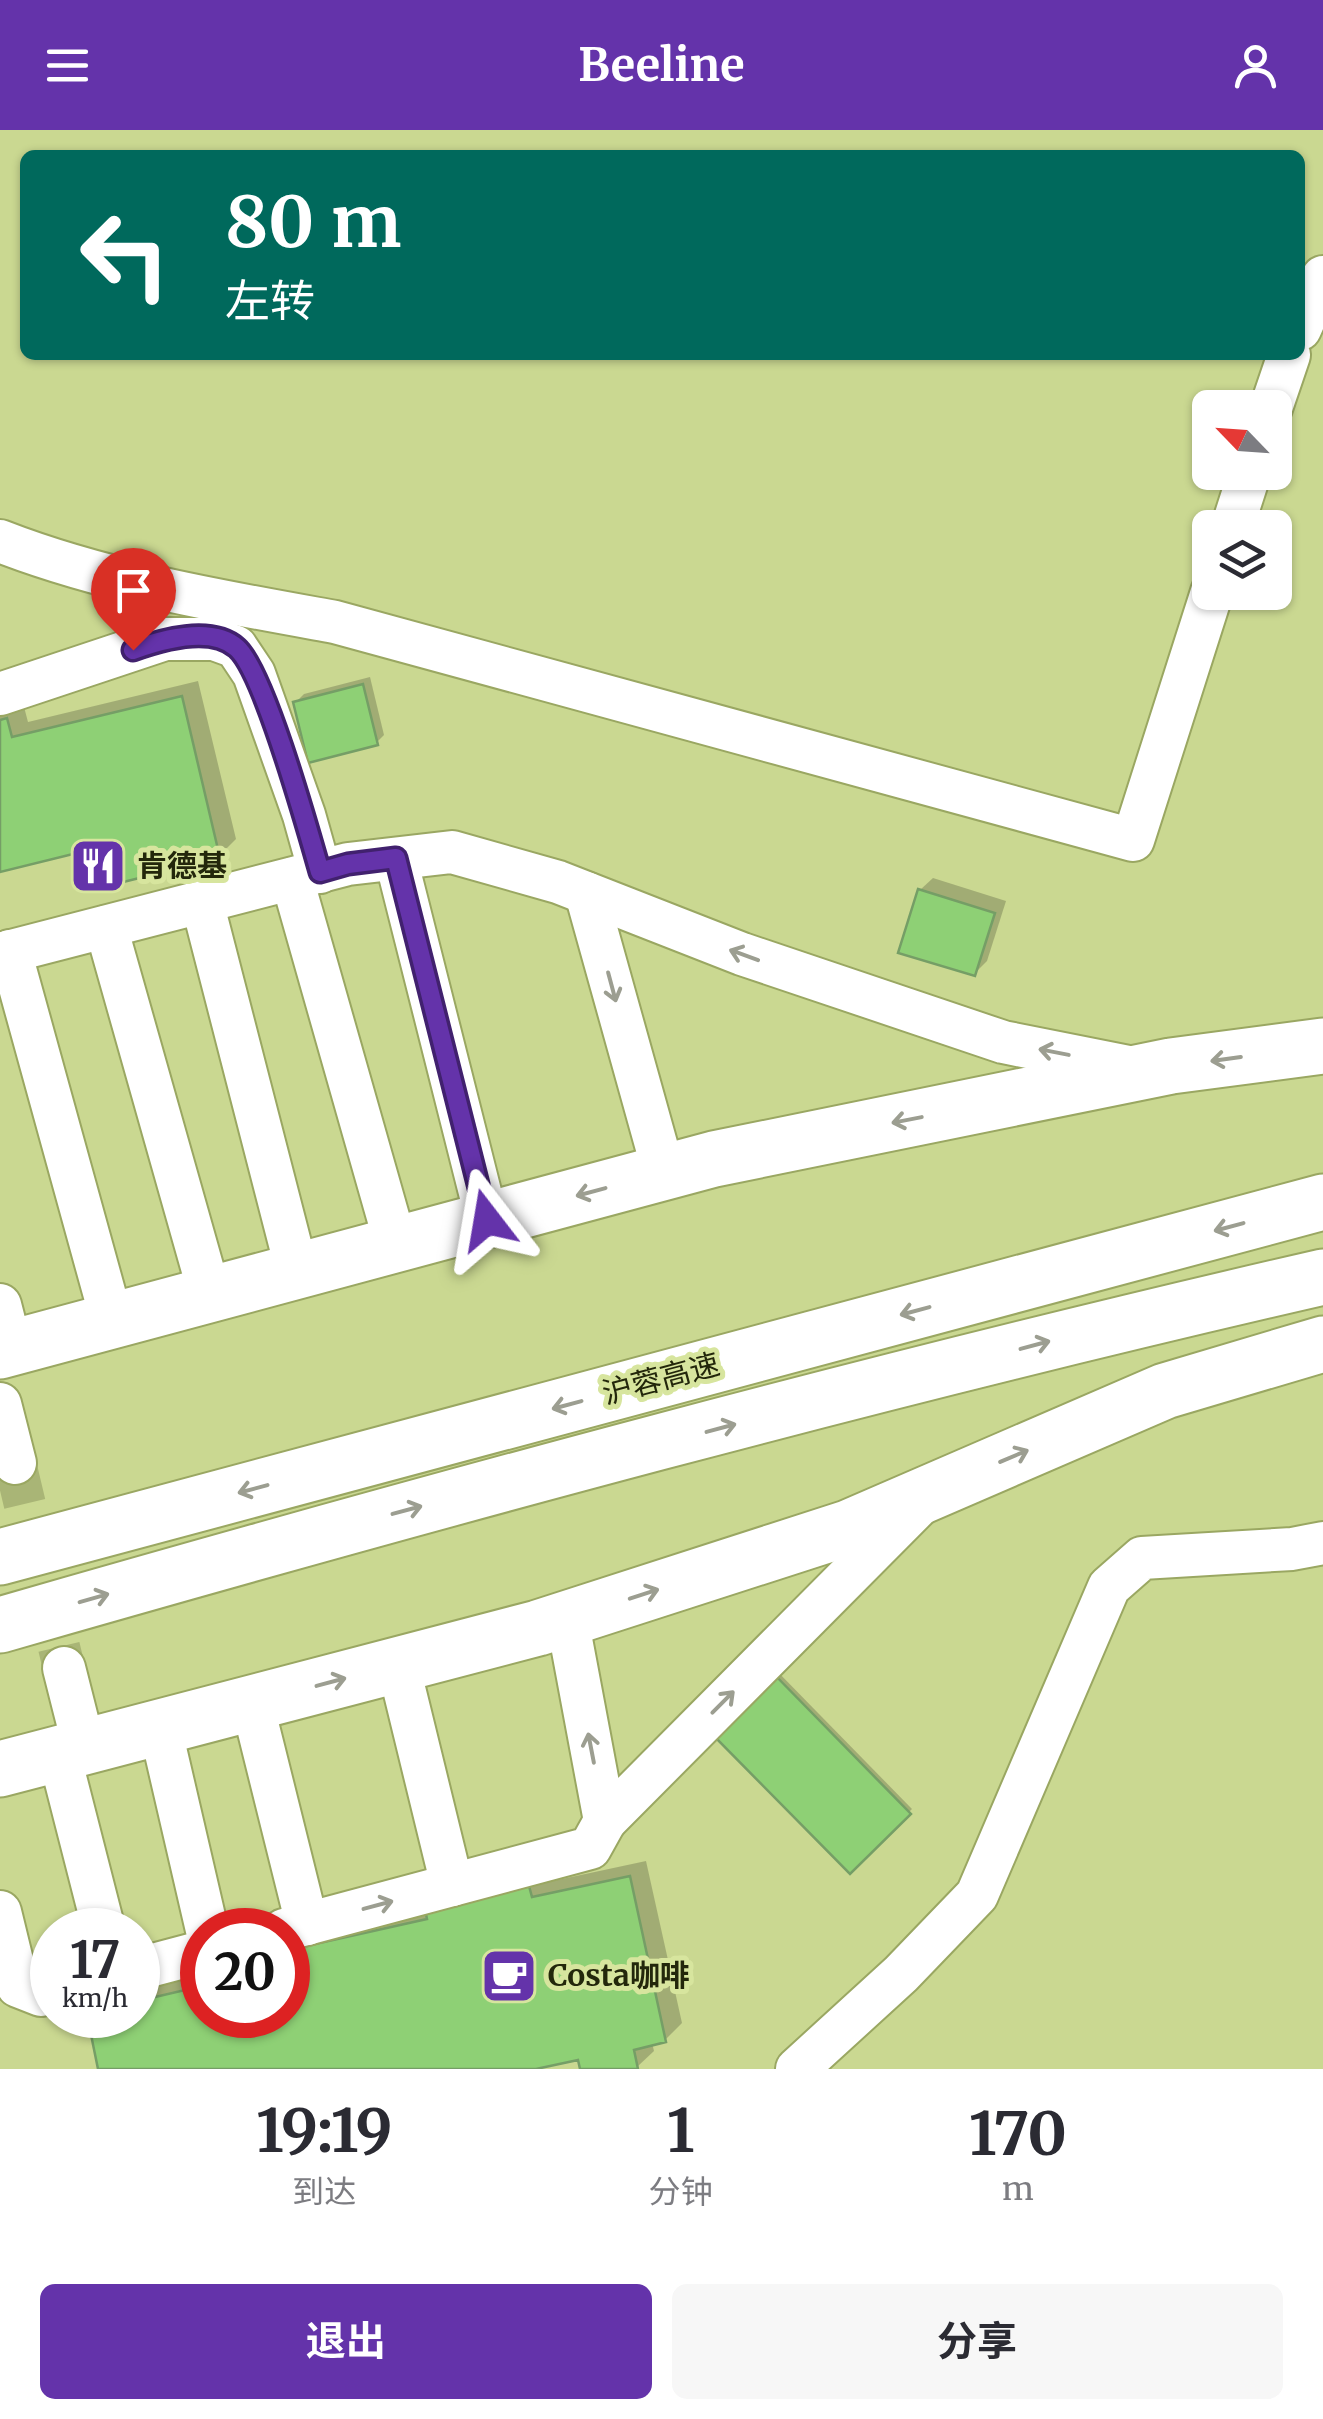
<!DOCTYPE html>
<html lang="zh">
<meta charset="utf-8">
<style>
:root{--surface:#fff;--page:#f7f7f7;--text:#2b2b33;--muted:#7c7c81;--accent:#6433aa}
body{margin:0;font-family:Merriweather,"Noto Sans SC",serif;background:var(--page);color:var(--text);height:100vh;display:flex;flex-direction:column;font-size:38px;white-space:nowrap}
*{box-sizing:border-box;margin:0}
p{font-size:32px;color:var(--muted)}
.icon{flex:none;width:55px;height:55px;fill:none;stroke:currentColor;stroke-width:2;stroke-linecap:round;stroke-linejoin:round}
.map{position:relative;height:1939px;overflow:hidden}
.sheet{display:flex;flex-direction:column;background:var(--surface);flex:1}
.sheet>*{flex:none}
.top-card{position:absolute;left:20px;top:20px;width:1285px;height:210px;border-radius:15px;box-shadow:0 2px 8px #0004;background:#00695c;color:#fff;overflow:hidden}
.needle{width:65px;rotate:295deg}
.tools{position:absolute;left:1192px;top:260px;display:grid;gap:20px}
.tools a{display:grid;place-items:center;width:100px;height:100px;border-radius:15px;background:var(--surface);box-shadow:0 2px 8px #0004;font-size:50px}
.speed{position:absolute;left:30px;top:1778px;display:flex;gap:20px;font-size:50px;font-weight:700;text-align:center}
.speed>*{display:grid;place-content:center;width:130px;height:130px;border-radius:50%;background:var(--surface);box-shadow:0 2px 8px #0004;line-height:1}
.speed small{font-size:25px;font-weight:400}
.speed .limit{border:15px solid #d22;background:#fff;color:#111}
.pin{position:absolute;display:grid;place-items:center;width:85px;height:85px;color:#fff;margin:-102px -42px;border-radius:50% 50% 50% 0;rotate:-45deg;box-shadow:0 0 10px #0007}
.pin .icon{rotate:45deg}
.me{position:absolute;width:110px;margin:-55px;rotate:346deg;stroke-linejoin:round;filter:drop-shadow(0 0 8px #0008)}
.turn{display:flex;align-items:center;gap:35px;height:210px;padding:0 40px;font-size:45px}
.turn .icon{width:130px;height:130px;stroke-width:2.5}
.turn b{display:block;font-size:70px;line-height:85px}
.eta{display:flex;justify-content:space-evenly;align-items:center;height:170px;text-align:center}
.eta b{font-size:60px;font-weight:700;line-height:70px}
.primary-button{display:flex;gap:20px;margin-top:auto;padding:20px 40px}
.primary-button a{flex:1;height:115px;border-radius:15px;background:var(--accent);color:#fff;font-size:40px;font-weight:700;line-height:115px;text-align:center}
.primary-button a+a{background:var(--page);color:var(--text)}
header{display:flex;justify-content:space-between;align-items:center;height:130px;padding:0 40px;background:var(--accent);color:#fff;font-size:45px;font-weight:700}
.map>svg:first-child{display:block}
.shadow{fill:#0003}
.building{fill:#8ed075;stroke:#759e66;stroke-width:2.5}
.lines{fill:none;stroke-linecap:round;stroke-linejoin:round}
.minor-tunnel{stroke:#a9b576;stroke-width:42;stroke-dasharray:42 21;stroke-linecap:butt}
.minor-casing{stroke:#9aa762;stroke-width:46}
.highway-casing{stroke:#9aa762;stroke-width:59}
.minor{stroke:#fff;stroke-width:42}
.highway{stroke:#fff;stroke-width:55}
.oneway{stroke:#9c9e91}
.route-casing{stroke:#41216e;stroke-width:25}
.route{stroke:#6433aa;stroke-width:18}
.labels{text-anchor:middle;stroke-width:10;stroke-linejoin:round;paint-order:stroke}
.poi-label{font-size:30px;font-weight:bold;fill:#23270b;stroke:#d7e59e;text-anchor:start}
.street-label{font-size:30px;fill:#23270b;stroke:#d7e59e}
</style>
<header><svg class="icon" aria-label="menu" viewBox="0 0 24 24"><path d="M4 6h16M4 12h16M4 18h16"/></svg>Beeline<svg class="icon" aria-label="person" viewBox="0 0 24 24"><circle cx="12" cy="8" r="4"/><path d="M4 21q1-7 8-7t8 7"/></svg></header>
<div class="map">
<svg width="1323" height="1939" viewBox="0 0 1323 1939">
<rect width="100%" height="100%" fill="#cad891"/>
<g class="shadow">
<path d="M370,547l14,58 -8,8 -80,-41 8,-8z"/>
<path d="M198,551l38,158 -17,17 -140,-6 -79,19v-160l23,-6 5,19z"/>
<path d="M933,748l73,23 -19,60 -13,13 -54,-84z"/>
<path d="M773,1537l139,142 -62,62z"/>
<path d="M646,1731l36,162 -17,17 -13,3 2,8 -17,16 -55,2 -2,-12 -55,12h-424l-12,-54h49v-26l64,-14v40h86v-77l258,-67 2,11z"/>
</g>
<g class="building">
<path d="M363,554l15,61 -70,18 -15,-61z"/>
<path d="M182,566l38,162 -133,33 -10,-38 -77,19v-152l7,-2 5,19z"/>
<path d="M918,759l77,24 -20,63 -77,-23z"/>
<path d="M768,1538l143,146 -61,60 -143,-145z"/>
<path d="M630,1746l36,166 -32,8 4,19h-58l-2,-9 -42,9h-438l-11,-54h51v-14l64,-15v29h86v-65l139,-31 -2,-10 104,-23 3,11z"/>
</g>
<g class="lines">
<path class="minor-tunnel" d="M15,1333l49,205"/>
<g class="minor-casing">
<g id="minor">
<path d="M1300,199l23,-52"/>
<path d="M1271,278l18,-53"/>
<path d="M1232,398l18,-56"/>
<path d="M0,411c105,41 224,61 335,81l798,218 79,-248"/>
<path d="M0,564l165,-55h49l22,8 18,27 50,141 16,57"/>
<path d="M396,729l91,361"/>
<path d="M292,749l104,366"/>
<path d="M586,763l78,280"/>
<path d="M202,772l95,369"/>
<path d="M106,797l104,368"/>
<path d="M10,821l102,370"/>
<path d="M0,824l348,-90 104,-12 106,30 184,72 261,88 131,26"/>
<path d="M0,1175l11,43"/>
<path d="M0,1274l15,59"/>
<path d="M398,1534l54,221"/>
<path d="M64,1538l20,79"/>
<path d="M252,1573l55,221"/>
<path d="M160,1597l47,203"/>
<path d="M59,1624l45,176"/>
<path d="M605,1691l317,-319"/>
<path d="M0,1782l18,74 23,9 11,-3"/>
<path d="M284,1800l306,-82 15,-27 -38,-203"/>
<path d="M138,1839l64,-17"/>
<path d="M797,1939l104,-95 76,-79 132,-308 33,-29 150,-9 31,-6"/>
</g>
</g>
<g class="highway-casing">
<g id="highway">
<path d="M0,1221l714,-192 457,-93 152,-20"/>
<path d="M0,1427l1323,-355"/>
<path d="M0,1495c438,-126 879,-246 1323,-348"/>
<path d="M0,1639l538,-141 310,-100 317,-137 158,-47"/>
</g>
</g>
<use href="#minor" class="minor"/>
<use href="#highway" class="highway"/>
</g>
<defs><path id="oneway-shaft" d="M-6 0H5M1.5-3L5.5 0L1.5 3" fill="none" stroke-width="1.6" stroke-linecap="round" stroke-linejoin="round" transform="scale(2.5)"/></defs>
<g class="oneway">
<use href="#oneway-shaft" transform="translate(744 825) rotate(-160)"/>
<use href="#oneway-shaft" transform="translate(612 857) rotate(75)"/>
<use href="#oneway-shaft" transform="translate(1054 922) rotate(-169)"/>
<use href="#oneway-shaft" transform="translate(1226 929) rotate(172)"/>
<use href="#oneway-shaft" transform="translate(907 990) rotate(169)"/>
<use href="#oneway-shaft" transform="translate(591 1062) rotate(165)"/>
<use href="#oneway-shaft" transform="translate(1229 1097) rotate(165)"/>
<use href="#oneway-shaft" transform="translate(915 1181) rotate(165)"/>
<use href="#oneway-shaft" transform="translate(1035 1215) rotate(-15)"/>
<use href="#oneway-shaft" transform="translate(567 1275) rotate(165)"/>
<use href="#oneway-shaft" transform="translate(721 1298) rotate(-15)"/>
<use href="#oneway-shaft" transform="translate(1014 1326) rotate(-23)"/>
<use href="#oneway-shaft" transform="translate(253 1359) rotate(165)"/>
<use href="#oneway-shaft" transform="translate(407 1380) rotate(-15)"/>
<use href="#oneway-shaft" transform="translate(644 1464) rotate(-18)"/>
<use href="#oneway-shaft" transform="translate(94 1468) rotate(-16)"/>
<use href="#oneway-shaft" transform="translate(331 1552) rotate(-15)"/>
<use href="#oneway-shaft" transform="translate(723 1572) rotate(-45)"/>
<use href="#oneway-shaft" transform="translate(591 1618) rotate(-101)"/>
<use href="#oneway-shaft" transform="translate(378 1775) rotate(-15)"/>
</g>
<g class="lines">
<g class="route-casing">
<path id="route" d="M133,520c28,-10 78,-25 104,-2 27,24 71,182 83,224l28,-8 48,-6 91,362"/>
</g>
<use href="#route" class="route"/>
</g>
<defs>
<g id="restaurant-square" transform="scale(2.875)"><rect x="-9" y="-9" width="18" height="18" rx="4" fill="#6433aa" stroke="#d7e59e"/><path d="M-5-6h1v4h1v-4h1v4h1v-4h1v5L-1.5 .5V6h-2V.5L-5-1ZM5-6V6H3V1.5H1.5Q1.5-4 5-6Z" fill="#fff"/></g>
<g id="cafe-square" transform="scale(2.875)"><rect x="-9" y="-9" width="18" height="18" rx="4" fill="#6433aa" stroke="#d7e59e"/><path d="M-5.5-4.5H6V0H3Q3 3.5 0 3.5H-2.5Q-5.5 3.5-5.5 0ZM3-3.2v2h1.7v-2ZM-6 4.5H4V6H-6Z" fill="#fff"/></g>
</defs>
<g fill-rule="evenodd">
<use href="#restaurant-square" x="98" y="736"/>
<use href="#cafe-square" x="509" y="1846"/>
</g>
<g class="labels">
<g class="poi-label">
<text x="137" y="746">肯德基</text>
<text x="548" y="1856">Costa咖啡</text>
</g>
<g class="street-label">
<text transform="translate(661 1249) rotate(-15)" y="10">沪蓉高速</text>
</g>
</g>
</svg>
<div class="tools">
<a><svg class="needle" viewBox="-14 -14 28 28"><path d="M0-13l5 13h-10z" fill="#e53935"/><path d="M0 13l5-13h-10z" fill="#7c7c81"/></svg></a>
<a><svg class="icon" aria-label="layers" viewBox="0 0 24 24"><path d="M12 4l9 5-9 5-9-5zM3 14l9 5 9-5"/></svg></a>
</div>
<div class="speed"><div>17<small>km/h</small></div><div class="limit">20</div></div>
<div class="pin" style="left:133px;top:520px;background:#d93025"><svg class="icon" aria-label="arrive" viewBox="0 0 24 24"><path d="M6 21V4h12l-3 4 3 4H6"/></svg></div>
<svg class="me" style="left:487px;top:1090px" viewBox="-20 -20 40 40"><path d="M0-17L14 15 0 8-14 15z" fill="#6433aa" stroke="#fff" stroke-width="4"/></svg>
<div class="top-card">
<div class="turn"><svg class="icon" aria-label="left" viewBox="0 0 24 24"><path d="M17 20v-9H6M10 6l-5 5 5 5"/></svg><div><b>80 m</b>左转</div></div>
</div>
</div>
<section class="sheet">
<div class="eta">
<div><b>19:19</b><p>到达</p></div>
<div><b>1</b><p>分钟</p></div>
<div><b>170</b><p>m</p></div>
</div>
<div class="primary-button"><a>退出</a><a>分享</a></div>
</section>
